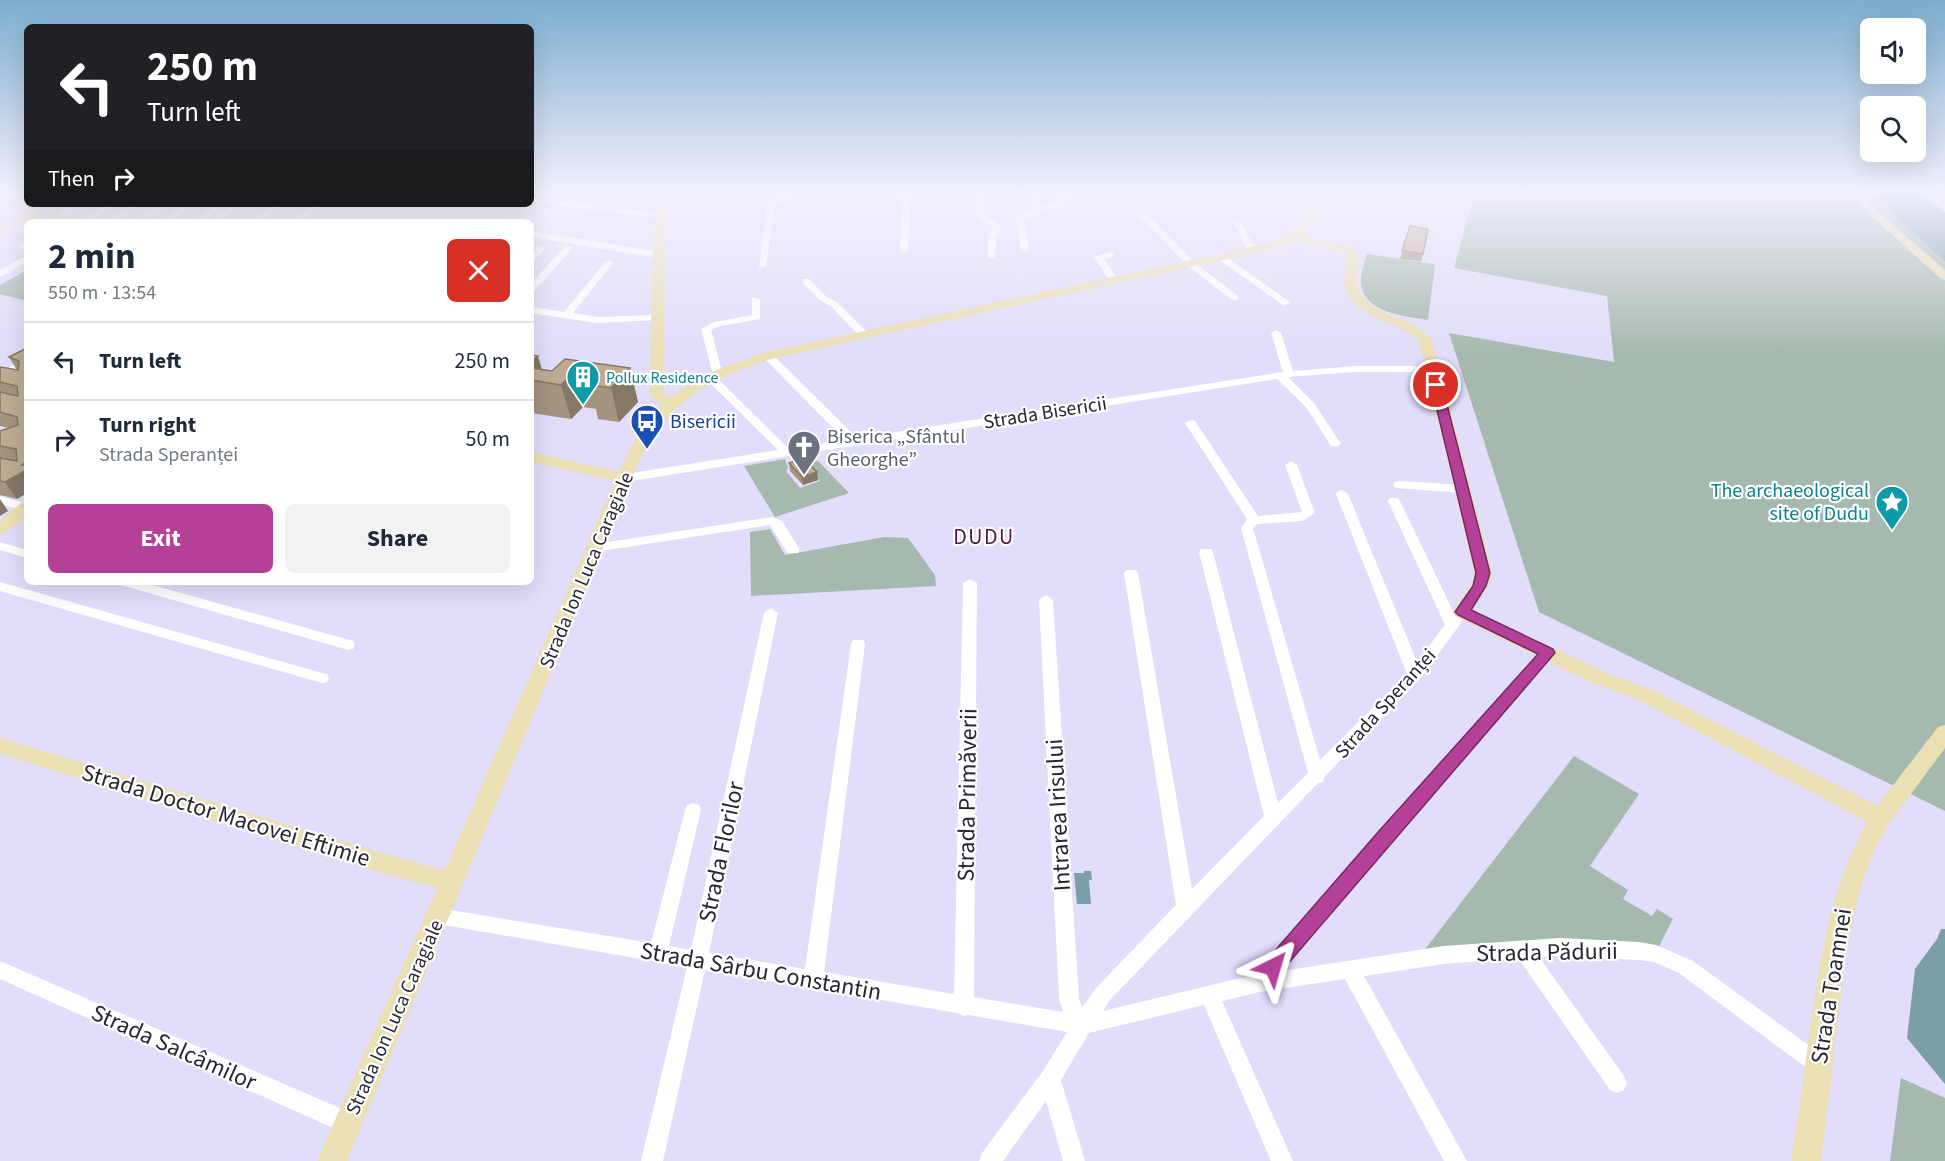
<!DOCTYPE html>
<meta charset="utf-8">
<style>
:root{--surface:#fff;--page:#f2f2f3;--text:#1f2937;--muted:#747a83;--line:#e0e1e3;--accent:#b44098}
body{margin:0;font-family:"Source Sans 3",sans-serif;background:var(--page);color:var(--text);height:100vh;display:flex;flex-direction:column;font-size:22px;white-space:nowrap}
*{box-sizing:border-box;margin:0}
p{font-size:20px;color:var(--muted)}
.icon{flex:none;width:33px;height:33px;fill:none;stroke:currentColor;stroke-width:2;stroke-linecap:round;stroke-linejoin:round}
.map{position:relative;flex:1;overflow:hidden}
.side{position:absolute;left:24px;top:219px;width:510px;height:366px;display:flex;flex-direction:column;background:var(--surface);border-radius:9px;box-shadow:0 6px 24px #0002}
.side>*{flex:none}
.hud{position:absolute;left:24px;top:24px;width:510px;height:183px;border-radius:9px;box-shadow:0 6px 24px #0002;background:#202124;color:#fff;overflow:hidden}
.fabs{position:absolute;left:1860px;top:18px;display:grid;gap:12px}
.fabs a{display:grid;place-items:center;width:66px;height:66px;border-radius:9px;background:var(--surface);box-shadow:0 6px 24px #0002;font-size:30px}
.pin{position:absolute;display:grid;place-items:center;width:51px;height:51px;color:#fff;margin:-26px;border:3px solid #fff;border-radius:50%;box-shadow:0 2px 6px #0007}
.me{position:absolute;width:66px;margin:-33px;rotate:40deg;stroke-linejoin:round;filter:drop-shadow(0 0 4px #0008)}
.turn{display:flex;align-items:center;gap:21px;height:126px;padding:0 24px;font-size:27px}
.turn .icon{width:78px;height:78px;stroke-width:2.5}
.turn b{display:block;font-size:42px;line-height:51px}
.then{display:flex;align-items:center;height:57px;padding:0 24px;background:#0003;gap:12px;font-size:22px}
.round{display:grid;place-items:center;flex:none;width:63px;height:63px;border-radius:9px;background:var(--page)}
.head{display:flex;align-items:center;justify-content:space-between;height:102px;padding:0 24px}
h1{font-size:36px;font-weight:700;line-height:45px}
.action{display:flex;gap:12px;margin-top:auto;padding:12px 24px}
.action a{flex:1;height:69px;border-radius:9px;background:var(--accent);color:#fff;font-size:24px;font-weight:700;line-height:69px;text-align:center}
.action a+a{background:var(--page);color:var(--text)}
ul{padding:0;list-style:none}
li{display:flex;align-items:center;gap:18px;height:78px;padding:0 24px;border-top:2px solid var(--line)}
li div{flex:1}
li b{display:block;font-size:22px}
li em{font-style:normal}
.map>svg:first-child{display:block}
.green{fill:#a5b9af}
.water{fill:#7a9fa6}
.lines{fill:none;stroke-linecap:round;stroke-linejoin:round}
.street{fill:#fff;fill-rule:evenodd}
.secondary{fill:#ebdfb4;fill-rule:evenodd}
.wall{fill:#a4937e}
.shaded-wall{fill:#867866}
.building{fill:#bfab92;stroke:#867866;stroke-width:1.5}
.route{fill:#b44098;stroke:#752a63;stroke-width:1.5}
.labels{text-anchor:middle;stroke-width:4.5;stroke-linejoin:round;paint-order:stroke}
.far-culture-label{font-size:16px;fill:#0d838f;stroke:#fff;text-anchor:start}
.street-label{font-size:20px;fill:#282634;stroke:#fff}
.transit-label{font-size:20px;fill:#164399;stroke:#fff;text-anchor:start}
.worship-label{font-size:20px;fill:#5b616d;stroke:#fff;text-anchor:start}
.culture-label{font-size:20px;fill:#0d838f;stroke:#fff;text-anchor:end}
.quarter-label{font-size:22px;letter-spacing:1.5px;fill:#4f1741;stroke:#fff}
.near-street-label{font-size:24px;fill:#282634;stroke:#fff}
</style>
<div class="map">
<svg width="1945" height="1161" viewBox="0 0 1945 1161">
<rect width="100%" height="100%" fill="#e1ddfa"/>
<g class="green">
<path d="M1475,192h395l75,70v549l-406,-199 -90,-279 165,29 -7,-66 -153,-28z"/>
<path d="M1367,254l68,10 -7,56c-23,-4 -65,-7 -67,-37 -1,-9 4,-20 6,-29z"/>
<path d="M27,270v31l-27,-7v-9z"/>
<path d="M785,459l3,9 -2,3 14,17 20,-7 -15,-17 13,-3 31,32 -74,24 -31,-51z"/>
<path d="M770,529l15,26 99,-18 24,1 27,37 1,11 -185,10 -1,-64z"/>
<path d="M1574,756l65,38 -49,72 38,24 -5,9 29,17 5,-7 16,10 -17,33h-233z"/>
<path d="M1901,1078l44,20v63h-55z"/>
</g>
<g class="water">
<path d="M1870,192h48l27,20v50z"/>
<path d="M1084,871h7l1,9h-3l2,24h-14l-3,-31h10z"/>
<path d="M1941,929h4v155l-38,-46 8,-69 22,-30z"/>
</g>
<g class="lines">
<g class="street">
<path d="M12,192h8l-10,13h-6l-1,-2z"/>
<path d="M790,192h9l-24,14 -9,60 -7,2 8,-63z"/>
<path d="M902,192h8l-2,59 -4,3 -4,-3z"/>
<path d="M940,192h8v1l-4,2z"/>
<path d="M974,192h8l3,25 15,8v6l-4,5 -1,23 -7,-2v-22l4,-5v-4l-15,-8z"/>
<path d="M1031,192h8l1,14 18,-3 2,-11h8l-3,15 -25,4 -1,4 -15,3 5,31 -4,3 -4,-3 -5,-33 16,-5z"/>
<path d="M531,198l130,16 4,2 -4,2 -130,-16z"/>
<path d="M73,204h10l-25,15 -7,-2z"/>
<path d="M106,204h10l-29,18 -7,-2z"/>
<path d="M134,204h10l-28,18h-10z"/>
<path d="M160,204h10l-28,18h-10z"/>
<path d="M185,204h10l-26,18h-10z"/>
<path d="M217,204h10l-26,18h-10z"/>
<path d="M233,204h10l-24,17h-6v-4z"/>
<path d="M276,204h9l-24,18h-9z"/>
<path d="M315,204h9l-24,18h-9z"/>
<path d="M1142,215h6l46,47 44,34v4h-6l-44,-34 -46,-47z"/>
<path d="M1234,220l7,2 15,29 -1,2 -7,-2 -15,-29z"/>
<path d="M531,231l128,21 4,3 -4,3 -128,-21z"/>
<path d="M27,241v7l-8,1v-4z"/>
<path d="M539,246l7,2 -15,15v-8z"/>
<path d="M566,246l7,2 -39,43 -3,1v-9z"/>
<path d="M1110,252l3,1v4l-9,2 15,22 -5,3 -3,-1 -17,-26z"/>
<path d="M27,255v7l-27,15v-7z"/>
<path d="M1219,256h6l66,47 -8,2 -64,-45z"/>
<path d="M609,260l4,3 -40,50 24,4 60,-2 3,1v4l-63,3 -66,-10v-6l33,5 42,-51z"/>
<path d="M803,279h6l18,18 11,6 29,29v4h-8l-27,-29 -11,-6 -18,-18z"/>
<path d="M752,297l8,2v20l-40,7 -9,4 11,42 -5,3 -4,-1 -12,-45 13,-7 38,-7z"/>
<path d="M1276,330l5,3 12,38 63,-5h76l5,3 -5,3h-76l-68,5 26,26 27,41 -6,3 -4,-1 -25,-39 -29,-28 -652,103 -6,-4 6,-4 153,-24 -73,-72 -1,-2 5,-3 4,1 76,75 56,-9 -81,-82 -1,-2 5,-3 4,1 85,84 426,-66 -12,-39z"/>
<path d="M27,357v8l-27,16v-8z"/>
<path d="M1191,420l4,1 63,95 44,-4 -17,-47 6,-4 6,4 18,48 -13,8 -45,3 -4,4 67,232 87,-86 -71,-180 2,-3 4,-1 6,4 69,168 28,-37 -57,-124 2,-3h8l2,3 54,112 3,-4 5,-2 7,5 -49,67 -95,97 -2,6 -5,1 -209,218 -6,10 150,-36 126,-144 164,-182h10l2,4 -2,4 -162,184 -109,130 162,-25 116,-8 79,4 17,3 37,16 133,97 3,7 -3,7 -7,3 -7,-3 -133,-99 -25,-11 -15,-2 -79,-4 -21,1 85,119 3,7 -3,7 -7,3 -7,-3 -92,-132 -74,6 -80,12 103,185h-23l-99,-182 -86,13 -37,9 71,160h-22l-67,-156 -115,28 -28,47 24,81h-22l-17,-60 -43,60h-24l3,-8 61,-82 24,-39 -99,-17 -4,1 -7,-3 -252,-43 -42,191h-22l46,-194 -249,-43 -6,-2 -3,-6 3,-6 6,-2 213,35 34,-133 2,-5 6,-2 6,2 2,5 -32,136 22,4 73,-337 7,-5 7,5 -69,340 96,16 46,-325 2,-4h10l2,4 -41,328 130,22 9,-411 7,-4 7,4 -3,414 89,15 -4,-13 -20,-399 7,-5 7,5 26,399 3,9 13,-19 81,-84 -52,-332 2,-3h10l2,3 54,316 72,-73 -65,-264 2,-3h10l2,3 65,251 30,-30 -67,-245 6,-9 -62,-96z"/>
<path d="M1399,481l64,4 6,4 -6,4 -68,-5 -2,-3 2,-3z"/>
<path d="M0,496l27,8v8l-27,-8z"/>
<path d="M772,517l10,4 18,29 -2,3h-10l-18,-28 -175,27 -7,-4 7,-4z"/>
<path d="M0,542l27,8v8l-27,-8z"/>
<path d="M0,582l322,91 5,1 2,4 -2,4 -5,1 -322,-92z"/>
<path d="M119,582h23l211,59 2,4 -2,4 -5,1 -227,-65z"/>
<path d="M0,961l356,154 3,8 -3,8 -8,3 -8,-3 -340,-152z"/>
</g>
<g class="secondary">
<path d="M666,192h10l-8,20 -3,22 -1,160 5,4 32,-22 62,-23 511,-111 21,-9 26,-41h10l-27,44 50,12c9,14 -3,31 6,45 17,25 54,23 72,47l59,227v14l-18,29 129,61 53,20 222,115 61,-79 7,-2v23l-57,77 -15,28 -14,39 -13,62 -25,207h-30c7,-44 13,-88 19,-132 11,-76 20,-139 57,-207l-226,-121 -53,-20 -133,-65 -2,-4 20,-31v-14l-54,-226c-21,-21 -61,-21 -73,-51 -5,-12 3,-25 -1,-38l-50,-11 -17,7 -507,111c-60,19 -98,39 -129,96l-295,706h-30l120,-273 -62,-17 -375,-117v-16l375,113 70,19 170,-389 -84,-19v-10l88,20 19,-38 23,-29 -11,-9c0,-38 1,-75 2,-112 1,-32 -1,-63 14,-92z"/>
<path d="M1845,192h11l89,78v10l-4,-1z"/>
<path d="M27,197v6l-27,4v-6z"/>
<path d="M36,206l5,3 -4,4 59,6 6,3h-39l-34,-3 -29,16v-8z"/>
<path d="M27,502v13l-21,18 -6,1v-14l21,-17z"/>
</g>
</g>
<g class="wall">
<path d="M1246,192h34l-1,5z"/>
<path d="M1410,226l13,28 -2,7 -21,-2z"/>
<path d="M27,348v145l-10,6 -17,-4v-64l9,-3 -9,-2v-59l17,3 -8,-13z"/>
<path d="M531,355l11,14 10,2 78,-3 8,34 -19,20 -21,-3 -2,-10 -13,-2 -12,12 -40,-6z"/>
<path d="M789,463l28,9 1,8 -15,5 -13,-14z"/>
</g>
<g class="shaded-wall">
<path d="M538,356l8,27 -15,-3v-18z"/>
<path d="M630,368l8,34 -19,20 -8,-34z"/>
<path d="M573,373l10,34 -12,12 -10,-34z"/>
<path d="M27,462v31l-10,6 -12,-17 17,-17z"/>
<path d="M817,472l1,8 -15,5 -1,-8z"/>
<path d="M0,499l8,12 -8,5z"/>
</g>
<g class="building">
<path d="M1410,226l18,3 -5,25 -21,-3z"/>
<path d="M27,348v114l-5,3 5,1v4l-22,12 -5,-1v-23l17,3 -1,-12 -16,-3v-15l18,-6 -1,-8 -17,-5v-20l18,4 -1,-10 -17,-4v-15l18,3 1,-9 -10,-4z"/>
<path d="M531,355l7,1 -7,6z"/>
<path d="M565,359l65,9 -19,20 -22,-3 9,-9 -25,-3 -12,12 -30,-5v-12l21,3z"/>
<path d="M803,458l14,14 -15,5 -13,-14z"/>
</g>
<linearGradient id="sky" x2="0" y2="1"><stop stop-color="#7cacce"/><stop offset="0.54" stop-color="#f2f0fd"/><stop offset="1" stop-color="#f2f0fd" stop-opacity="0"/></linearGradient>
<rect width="1945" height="354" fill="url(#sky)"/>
<path class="route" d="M1436,382l6,3 48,188 -4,13 -15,24 82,39 2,4 -275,320 -7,3 -7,-3 -3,-6 3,-6 113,-130 159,-177 -80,-39 -3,-3 18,-26 3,-13 -45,-188z"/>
<defs>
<g id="building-pin" transform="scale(1.725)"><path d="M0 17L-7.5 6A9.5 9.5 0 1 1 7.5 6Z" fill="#0f9aa8" stroke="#fff"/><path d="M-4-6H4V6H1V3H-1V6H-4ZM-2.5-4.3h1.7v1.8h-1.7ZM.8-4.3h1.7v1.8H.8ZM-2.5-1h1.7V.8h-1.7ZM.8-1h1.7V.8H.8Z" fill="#fff"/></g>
<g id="bus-pin" transform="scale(1.725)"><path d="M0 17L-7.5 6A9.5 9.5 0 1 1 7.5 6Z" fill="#1a4fb4" stroke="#fff"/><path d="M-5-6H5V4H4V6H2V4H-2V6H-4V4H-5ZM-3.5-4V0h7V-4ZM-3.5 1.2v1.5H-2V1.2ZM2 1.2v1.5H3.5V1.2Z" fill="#fff"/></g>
<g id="church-pin" transform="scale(1.725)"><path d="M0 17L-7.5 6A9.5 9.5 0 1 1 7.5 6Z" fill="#6b7280" stroke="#fff"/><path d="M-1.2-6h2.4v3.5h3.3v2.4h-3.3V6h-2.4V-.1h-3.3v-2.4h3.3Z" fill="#fff"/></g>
<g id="sight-pin" transform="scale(1.725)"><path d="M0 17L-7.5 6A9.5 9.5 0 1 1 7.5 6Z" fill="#0f9aa8" stroke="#fff"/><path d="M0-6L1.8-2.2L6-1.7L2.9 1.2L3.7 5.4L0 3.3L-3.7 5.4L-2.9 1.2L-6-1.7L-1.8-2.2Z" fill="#fff"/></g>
</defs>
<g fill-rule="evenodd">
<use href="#building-pin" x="583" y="377"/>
<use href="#bus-pin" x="647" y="421"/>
<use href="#church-pin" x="804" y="447"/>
<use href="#sight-pin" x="1892" y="502"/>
</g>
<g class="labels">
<g class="far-culture-label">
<text x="606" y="383">Pollux Residence</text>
</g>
<g class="street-label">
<text transform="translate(1045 412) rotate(-9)" y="7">Strada Bisericii</text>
<text transform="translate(586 570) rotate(-67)" y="7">Strada Ion Luca Caragiale</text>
<text transform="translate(1385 703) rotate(-48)" y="7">Strada Speranței</text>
<text transform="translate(394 1017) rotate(-66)" y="7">Strada Ion Luca Caragiale</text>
</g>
<g class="transit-label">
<text x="670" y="428">Bisericii</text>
</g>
<g class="worship-label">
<text x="827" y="443">Biserica „Sfântul<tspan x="827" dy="23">Gheorghe”</tspan></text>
</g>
<g class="culture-label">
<text x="1869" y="497">The archaeological<tspan x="1869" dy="23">site of Dudu</tspan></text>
</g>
<g class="quarter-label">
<text x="984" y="544">DUDU</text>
</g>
<g class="near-street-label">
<text transform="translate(967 795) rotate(-89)" y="8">Strada Primăverii</text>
<text transform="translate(226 815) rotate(17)" y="8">Strada Doctor Macovei Eftimie</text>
<text transform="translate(1058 815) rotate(-93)" y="8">Intrarea Irisului</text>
<text transform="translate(721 852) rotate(-78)" y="8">Strada Florilor</text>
<text transform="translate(1547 952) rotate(-1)" y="8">Strada Pădurii</text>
<text transform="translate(761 971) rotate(10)" y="8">Strada Sârbu Constantin</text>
<text transform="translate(1831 986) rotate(-81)" y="8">Strada Toamnei</text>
<text transform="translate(174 1047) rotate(24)" y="8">Strada Salcâmilor</text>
</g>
</g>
</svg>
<div class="fabs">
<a><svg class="icon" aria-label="sound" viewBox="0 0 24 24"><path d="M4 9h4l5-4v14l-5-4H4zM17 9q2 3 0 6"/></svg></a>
<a><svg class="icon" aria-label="search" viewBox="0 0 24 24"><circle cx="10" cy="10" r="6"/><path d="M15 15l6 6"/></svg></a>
</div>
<div class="pin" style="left:1436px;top:385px;background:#d93025"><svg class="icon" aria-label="arrive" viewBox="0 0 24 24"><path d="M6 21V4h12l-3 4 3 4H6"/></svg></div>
<svg class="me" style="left:1273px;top:967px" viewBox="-20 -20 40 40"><path d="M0-17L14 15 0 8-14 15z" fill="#b44098" stroke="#fff" stroke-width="4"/></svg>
<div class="hud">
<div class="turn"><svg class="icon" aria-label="left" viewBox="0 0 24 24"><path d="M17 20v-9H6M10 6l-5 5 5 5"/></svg><div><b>250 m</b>Turn left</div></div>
<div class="then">Then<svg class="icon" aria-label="right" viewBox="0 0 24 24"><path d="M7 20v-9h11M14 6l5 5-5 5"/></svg></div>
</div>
<section class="side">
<div class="head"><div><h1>2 min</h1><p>550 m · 13:54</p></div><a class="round" style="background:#d93025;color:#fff"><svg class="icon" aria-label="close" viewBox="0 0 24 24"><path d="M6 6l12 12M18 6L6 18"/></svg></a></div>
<ul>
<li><svg class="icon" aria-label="left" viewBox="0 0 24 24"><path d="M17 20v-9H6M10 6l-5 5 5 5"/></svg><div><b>Turn left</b></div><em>250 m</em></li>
<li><svg class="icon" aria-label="right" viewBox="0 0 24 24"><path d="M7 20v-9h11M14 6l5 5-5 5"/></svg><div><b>Turn right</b><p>Strada Speranței</p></div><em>50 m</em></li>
</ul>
<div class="action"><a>Exit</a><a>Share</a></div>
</section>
</div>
